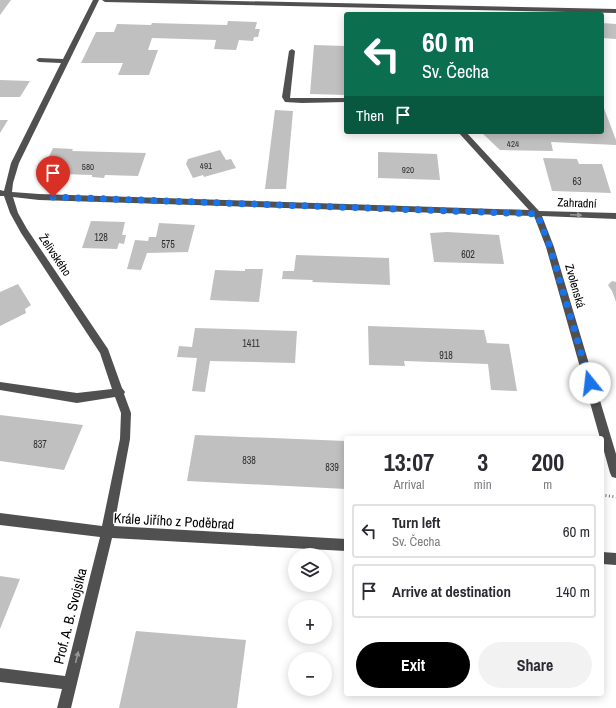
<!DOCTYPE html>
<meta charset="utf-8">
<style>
:root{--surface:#fff;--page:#f2f2f3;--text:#2b2b33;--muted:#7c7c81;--line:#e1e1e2;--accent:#000}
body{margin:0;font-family:"Archivo Narrow",sans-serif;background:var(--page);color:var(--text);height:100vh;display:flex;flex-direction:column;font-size:15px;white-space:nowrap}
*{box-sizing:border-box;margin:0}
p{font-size:13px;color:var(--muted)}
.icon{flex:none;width:22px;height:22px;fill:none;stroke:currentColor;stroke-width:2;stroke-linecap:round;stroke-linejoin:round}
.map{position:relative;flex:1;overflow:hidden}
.details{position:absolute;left:344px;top:436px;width:260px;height:260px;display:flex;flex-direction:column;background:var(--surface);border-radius:4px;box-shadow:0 2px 10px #0003}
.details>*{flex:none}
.guide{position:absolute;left:344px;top:12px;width:260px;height:122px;border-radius:4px;box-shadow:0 2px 10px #0003;background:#0b6e4f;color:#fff;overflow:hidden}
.tools{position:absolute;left:288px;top:548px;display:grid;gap:8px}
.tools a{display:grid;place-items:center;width:44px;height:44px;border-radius:50%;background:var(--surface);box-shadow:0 2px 10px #0003;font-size:20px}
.pin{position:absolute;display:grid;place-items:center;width:34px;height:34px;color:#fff;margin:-41px -17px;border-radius:50% 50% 50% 0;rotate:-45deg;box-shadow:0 0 4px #0007}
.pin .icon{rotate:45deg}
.me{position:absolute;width:44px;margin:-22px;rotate:344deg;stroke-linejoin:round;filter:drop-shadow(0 0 3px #0008)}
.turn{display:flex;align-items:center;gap:14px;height:84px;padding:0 12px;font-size:18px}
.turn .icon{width:52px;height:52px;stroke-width:2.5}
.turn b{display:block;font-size:28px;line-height:34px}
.then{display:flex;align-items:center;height:38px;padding:0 12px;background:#0003;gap:8px;font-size:15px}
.eta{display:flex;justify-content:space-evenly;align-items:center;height:68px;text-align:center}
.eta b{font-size:24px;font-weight:700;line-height:28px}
.cta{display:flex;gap:8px;margin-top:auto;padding:8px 12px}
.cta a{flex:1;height:46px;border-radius:24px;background:var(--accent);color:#fff;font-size:16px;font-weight:700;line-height:46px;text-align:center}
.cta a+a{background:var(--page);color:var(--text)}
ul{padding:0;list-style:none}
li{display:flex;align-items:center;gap:12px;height:54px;margin:0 8px 6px;padding:0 4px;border:2px solid var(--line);border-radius:4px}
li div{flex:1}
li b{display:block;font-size:15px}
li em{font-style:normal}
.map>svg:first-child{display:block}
.building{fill:#c0c0c0}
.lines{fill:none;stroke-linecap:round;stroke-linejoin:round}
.path{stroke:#727272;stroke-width:3;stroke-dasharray:1 2.5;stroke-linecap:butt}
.minor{fill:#505050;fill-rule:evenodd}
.oneway{fill:#969696}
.route{stroke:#1a73e8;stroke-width:7;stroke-dasharray:0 12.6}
.labels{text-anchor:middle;stroke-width:3;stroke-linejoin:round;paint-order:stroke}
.far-number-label{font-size:9px;fill:#303030}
.number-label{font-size:10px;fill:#303030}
.street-label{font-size:12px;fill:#000;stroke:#fff}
.near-street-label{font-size:14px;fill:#000;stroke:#fff}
</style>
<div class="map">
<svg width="616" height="708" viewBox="0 0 616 708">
<rect width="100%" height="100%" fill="#fff"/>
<g class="building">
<path d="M0,0h11l-11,15z"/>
<path d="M228,21l29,1 -2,7h5l-2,8h-4l-1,4 -14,-1 -3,10 -22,-1 2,-9 -64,-2 -4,12h10l-9,25h-31l5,-12h-42l15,-31h18l3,-8 34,1 1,-2 75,2z"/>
<path d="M602,23l14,1v15l-14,-1z"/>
<path d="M314,45l32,1v49l-36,-1z"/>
<path d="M0,80l30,1 -10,16h-20z"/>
<path d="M602,103l14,37v5l-65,-3 2,9 -53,-1 -19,-18h121z"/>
<path d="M275,110l18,1 -7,78h-21z"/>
<path d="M0,120h8l-8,13z"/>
<path d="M53,148l20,1 -1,2 74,2 -8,23 -33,-1 -1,3 -12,-1v-2l-30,-1 -1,2h-21z"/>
<path d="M220,150l6,10 5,-1 5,9 -32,9 -1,-2 -10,3 -7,-14 2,-5z"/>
<path d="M378,152l59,2 3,26 -62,-2z"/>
<path d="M543,158l34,1 2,5h23l9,29 -59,-2z"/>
<path d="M91,221l34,1 -3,13h4l-2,9 -5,-1 -2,6 -35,-1z"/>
<path d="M159,223l36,2 -7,27 -41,1 -6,17 -14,-1 8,-29 13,1 1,-4h7z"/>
<path d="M447,232l52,3 5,29 -70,-2 -4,-29z"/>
<path d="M296,255l93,3 1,27 -78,-3 1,-2 -31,-1 1,-8h11z"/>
<path d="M245,269h18l-4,33 -49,-2 5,-30 30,1z"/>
<path d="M612,281l4,1v20l-4,-11 -4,-6z"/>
<path d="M18,284l13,21 -6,4 1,4 -26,13v-34z"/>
<path d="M368,326l116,4 3,13 22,1 8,47 -26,-1 -3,-26 -84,-3 1,5 -36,-1z"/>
<path d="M195,328l102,3 -2,32 -85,-2 -5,31 -13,-1 5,-33 -20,-1 2,-11 13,1z"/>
<path d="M0,415l83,10 -19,45 -64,-9z"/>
<path d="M195,435l151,6v48l-159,-8z"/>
<path d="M0,576l20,3 -20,50z"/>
<path d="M136,631l110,9 -9,68h-118z"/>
</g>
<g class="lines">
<path class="path" d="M602,495l14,2"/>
<g class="minor">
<path d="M93,0h6l-80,163 -6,20 -1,9 27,2 490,16 -71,-78h8l73,79 77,2v6l-74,-3 12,31 62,207v24l-4,-1 -2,-4 -8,-29v-6h-2l-54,-191 -12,-31 -495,-16 -26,-3 5,16 9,16 81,120 14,39 3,4 -1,2 7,19 -1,26 -16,87 232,13v12l-234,-13 -41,170h-14l5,-19 -62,-7v-14l65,8 35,-139 -100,-12v-12l102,13 18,-87 1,-26 -6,-16 -38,6 -77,-13v-8l77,11 35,-4 -12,-36 -79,-120 -11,-20 -6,-17h-4v-6l4,1 7,-28 50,-100 -22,-1 -3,-2 3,-2 24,1z"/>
<path d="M102,0h87l427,9v4l-511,-11z"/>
<path d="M292,49l3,2 -5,47h56v4l-44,1 -17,-1 -3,-5 7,-46z"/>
<path d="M602,552l14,1v12l-14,-1z"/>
</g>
</g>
<defs><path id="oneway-solid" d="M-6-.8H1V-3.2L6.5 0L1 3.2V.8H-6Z"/></defs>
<g class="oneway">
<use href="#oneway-solid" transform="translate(576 215) rotate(2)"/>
<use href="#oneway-solid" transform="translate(77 657) rotate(-76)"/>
</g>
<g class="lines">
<path class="route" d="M53,197l484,17 13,33 40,136"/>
</g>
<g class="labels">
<g class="far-number-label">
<text x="513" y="147">424</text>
<text x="206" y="169">491</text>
<text x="88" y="170">580</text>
<text x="408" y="173">920</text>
</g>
<g class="number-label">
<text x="577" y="185">63</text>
<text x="101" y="241">128</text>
<text x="168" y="248">575</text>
<text x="468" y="258">602</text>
<text x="251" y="347">1411</text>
<text x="446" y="359">918</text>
<text x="40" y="448">837</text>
<text x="249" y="464">838</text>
<text x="332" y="471">839</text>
</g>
<g class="street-label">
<text transform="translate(577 203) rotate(2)" y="4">Zahradní</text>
<text transform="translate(55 255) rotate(56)" y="4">Želivského</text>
<text transform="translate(575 286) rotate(74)" y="4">Zvolenská</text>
</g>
<g class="near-street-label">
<text transform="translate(174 521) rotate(3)" y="5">Krále Jiřího z Poděbrad</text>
<text transform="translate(70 616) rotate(-76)" y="5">Prof. A. B. Svojsíka</text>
</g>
</g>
</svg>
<div class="tools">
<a><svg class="icon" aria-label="layers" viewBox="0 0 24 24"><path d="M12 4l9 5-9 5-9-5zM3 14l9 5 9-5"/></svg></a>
<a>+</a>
<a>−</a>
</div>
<div class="pin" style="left:53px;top:197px;background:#d93025"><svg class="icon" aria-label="arrive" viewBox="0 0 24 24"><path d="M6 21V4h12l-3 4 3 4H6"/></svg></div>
<svg class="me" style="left:590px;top:383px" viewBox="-20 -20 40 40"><circle r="19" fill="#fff"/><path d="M0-13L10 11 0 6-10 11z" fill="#1a73e8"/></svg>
<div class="guide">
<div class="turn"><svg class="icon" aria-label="left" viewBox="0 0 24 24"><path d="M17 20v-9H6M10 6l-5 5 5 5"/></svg><div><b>60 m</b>Sv. Čecha</div></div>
<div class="then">Then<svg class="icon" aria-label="arrive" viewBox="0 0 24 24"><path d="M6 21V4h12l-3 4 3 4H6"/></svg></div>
</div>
<section class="details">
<div class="eta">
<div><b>13:07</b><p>Arrival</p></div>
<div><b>3</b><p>min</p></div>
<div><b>200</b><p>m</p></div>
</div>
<ul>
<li><svg class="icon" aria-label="left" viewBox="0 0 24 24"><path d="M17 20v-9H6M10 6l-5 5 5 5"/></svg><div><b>Turn left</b><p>Sv. Čecha</p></div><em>60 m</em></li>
<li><svg class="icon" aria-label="arrive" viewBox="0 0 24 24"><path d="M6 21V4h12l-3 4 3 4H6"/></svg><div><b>Arrive at destination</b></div><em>140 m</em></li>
</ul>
<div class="cta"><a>Exit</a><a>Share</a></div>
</section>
</div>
